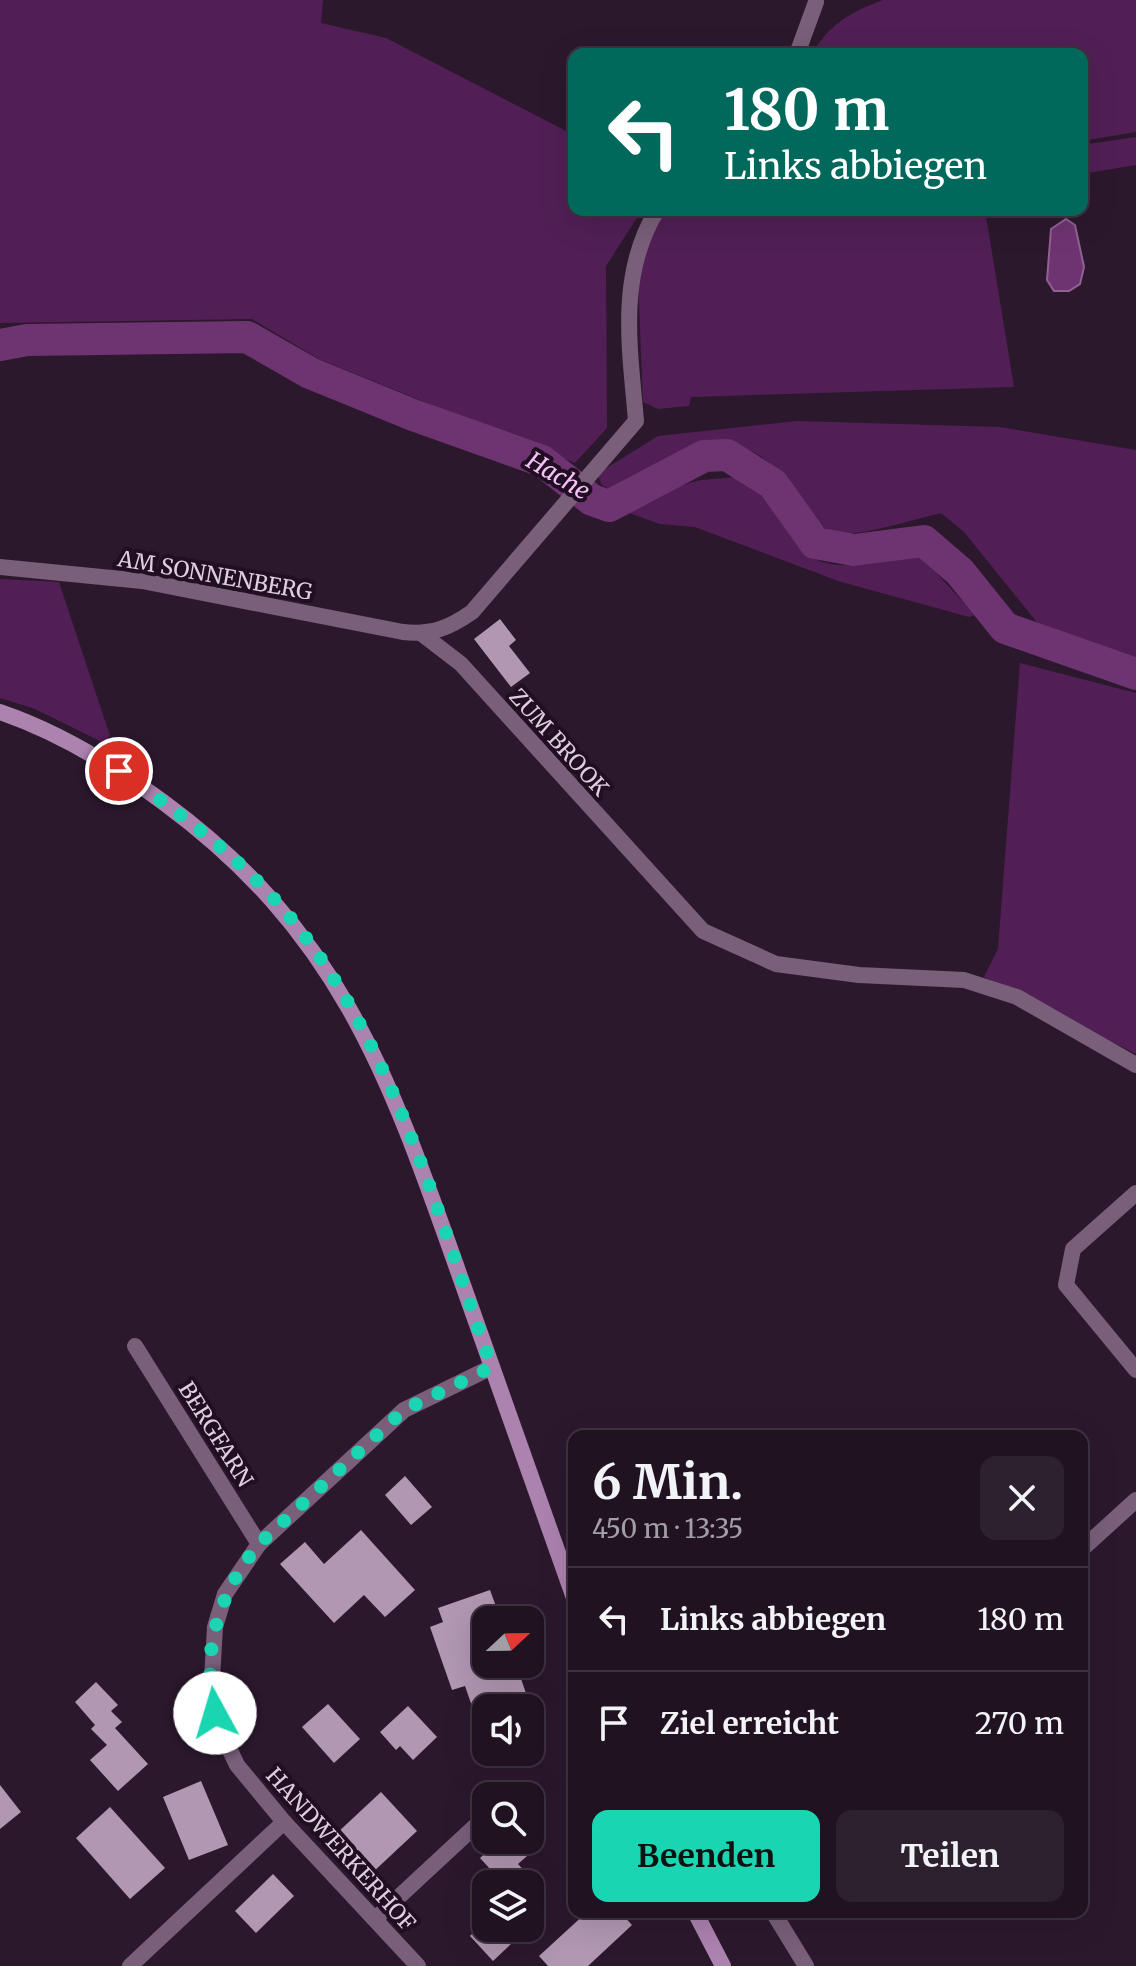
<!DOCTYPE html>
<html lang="de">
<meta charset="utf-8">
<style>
:root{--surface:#211222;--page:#2d202f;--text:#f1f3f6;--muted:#a29ea5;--line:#3e3240;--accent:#19d5b2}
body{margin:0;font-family:Merriweather,serif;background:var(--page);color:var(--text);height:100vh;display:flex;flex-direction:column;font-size:30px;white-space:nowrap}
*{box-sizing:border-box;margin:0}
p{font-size:26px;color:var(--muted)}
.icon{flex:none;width:44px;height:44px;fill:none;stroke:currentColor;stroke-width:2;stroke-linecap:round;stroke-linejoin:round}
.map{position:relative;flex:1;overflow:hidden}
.side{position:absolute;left:568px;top:1430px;width:520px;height:488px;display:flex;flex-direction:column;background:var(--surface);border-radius:16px;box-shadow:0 8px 32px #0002,0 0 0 2px var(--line)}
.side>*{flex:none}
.hud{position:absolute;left:568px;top:48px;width:520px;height:168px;border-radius:16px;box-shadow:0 8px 32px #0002,0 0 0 2px var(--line);background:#00695c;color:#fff;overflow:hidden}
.needle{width:52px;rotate:68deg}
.buttons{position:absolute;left:472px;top:1606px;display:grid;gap:16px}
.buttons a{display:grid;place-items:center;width:72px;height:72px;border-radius:16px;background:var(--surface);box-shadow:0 8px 32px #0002,0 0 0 2px var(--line);font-size:40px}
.pin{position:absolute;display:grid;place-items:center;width:68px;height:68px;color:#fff;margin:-34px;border:4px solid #fff;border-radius:50%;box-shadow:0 2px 8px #0007}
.me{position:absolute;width:88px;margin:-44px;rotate:354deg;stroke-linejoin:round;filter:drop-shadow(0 0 6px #0008)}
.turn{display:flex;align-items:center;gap:28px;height:168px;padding:0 24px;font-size:36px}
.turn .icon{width:104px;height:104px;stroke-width:2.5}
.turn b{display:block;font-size:56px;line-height:68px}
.round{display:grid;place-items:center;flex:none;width:84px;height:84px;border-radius:16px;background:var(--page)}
.overview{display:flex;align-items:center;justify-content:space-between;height:136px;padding:0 24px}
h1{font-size:48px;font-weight:700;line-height:60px}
.action{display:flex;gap:16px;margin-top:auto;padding:16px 24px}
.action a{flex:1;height:92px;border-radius:16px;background:var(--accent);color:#111;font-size:32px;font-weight:700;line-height:92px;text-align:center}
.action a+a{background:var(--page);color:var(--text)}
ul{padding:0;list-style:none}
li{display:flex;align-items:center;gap:24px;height:104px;padding:0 24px;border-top:2px solid var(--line)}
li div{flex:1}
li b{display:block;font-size:30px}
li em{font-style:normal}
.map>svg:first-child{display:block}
.green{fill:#511f55}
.water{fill:#6e3472;stroke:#8f6292;stroke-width:2}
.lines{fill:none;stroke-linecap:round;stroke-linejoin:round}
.river{stroke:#6e3472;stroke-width:32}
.building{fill:#b197b2}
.minor{stroke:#795f7a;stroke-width:16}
.secondary{stroke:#ac82ae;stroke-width:16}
.route{stroke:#19d5b2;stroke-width:14;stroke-dasharray:0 25.2}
.labels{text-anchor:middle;stroke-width:8;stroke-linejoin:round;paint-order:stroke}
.street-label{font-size:22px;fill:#ddcfdd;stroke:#220e23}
.water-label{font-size:24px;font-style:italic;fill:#f4c2f7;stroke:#220e23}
</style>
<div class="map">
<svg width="1136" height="1966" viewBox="0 0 1136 1966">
<rect width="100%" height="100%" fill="#2c182d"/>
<g class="green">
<path d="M0,0h323l-2,23 65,15 188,97v75h68l-36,56 1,162 -32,35 -256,-104 -67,-40 -252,4z"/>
<path d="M883,0h253v132l-54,9v-87h-270c17,-30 39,-42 71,-54z"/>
<path d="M1136,137v28l-54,9v-29z"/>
<path d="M667,210h318l29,177 -323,10 -2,9 -31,3 -15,-7 -5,-123 11,-44z"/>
<path d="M797,421l203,6 136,23v210l-92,-29 -80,-99 -23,-19c-27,6 -76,23 -102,20 -39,-4 -51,-82 -105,-86 -55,-4 -78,32 -125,42l-7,-4 -5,-11 61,-38z"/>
<path d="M736,477c41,17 51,75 86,85 30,9 70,-3 99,-6l54,59 -6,2 -131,-36 -143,-54 -35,-3 -39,-14 -2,-4 3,-4 79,-22z"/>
<path d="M0,579l59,3 51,154 -6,7 -69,-34 -35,-11z"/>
<path d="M1020,663l116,30v361l-152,-77 14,-28z"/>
</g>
<path class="water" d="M1066,219l9,6 9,42 -4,17 -11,7h-15l-7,-11 4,-51z"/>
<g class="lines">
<path class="river" d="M0,345l27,-5 220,-3 63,36 103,42 129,46 50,39 17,6 95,-50 23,-1 46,29 42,59 39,7 70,-9 36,31 45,56 131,46"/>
</g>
<g class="building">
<path d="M500,619l16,21 -7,6 21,27 -19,14 -37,-48z"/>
<path d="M405,1476l27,31 -21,18 -26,-30z"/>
<path d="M361,1530l54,60 -30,27 -21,-22 -30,28 -54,-59 25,-22 19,22z"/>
<path d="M490,1590l11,30h-15v44h30l15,44h-45l-2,33 -19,-55 -13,4 -22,-63 13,-5 -5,-14z"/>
<path d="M96,1682l22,23 -7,6 11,11 -7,6 33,36 -30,27 -28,-31 17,-15 -16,-16 4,-4 -20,-23z"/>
<path d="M328,1704l32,35 -26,24 -32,-36z"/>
<path d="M408,1706l29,31 -24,23 -13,-14 -4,4 -16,-18z"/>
<path d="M201,1781l27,64 -39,15 -26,-63z"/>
<path d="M0,1785l21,27 -21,17z"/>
<path d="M381,1792l36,39 -45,42 -36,-39z"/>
<path d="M110,1807l55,61 -35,31 -54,-61z"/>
<path d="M500,1840h27l8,9 -17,15 12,13 -7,7h-8l-7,-7 -6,5 -22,-24z"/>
<path d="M273,1874l21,22 -38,37 -21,-22z"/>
<path d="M587,1912h33l12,13 -44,41h-40l-9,-10z"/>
<path d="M478,1928h50l-35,33 -23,-25z"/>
</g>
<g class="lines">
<g class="minor">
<path d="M797,54l19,-52"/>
<path d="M0,567l142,14 261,51c29,3 46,-4 69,-20l164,-191c-6,-73 -19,-145 21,-211"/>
<path d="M422,634l39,30 242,267 73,33 83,11 105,5 53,17 119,68"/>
<path d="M1136,1193l-63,56 -7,36 70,85"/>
<path d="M135,1346l124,198"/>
<path d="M1082,1549l54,-49"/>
<path d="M773,1912l33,54"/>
<path d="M375,1919l111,-103"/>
<path d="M130,1966l154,-144"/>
<path d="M418,1966l-134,-144 -47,-57 -17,-36 -9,-33 4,-69 10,-33 34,-50 145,-134 88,-43"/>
</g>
<g class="secondary">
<path d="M0,712c59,20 113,53 163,90 181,133 228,280 300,483 37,104 74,209 111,313"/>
<path d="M695,1912l28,54"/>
</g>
</g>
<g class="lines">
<path class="route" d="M119,771c65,45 129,92 178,155 99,127 141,291 195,441l-88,43 -145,134c-39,47 -59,107 -44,169"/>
</g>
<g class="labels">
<g class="street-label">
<text transform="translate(215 575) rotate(10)" y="8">AM SONNENBERG</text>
<text transform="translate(559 742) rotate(48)" y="8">ZUM BROOK</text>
<text transform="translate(216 1434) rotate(58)" y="8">BERGFARN</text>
<text transform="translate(341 1849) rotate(48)" y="8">HANDWERKERHOF</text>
</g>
<g class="water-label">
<text transform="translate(558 476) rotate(31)" y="8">Hache</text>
</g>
</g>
</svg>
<div class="buttons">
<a><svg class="needle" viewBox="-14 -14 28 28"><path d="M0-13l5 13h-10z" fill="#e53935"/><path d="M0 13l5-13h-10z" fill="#a29ea5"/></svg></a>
<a><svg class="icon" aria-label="sound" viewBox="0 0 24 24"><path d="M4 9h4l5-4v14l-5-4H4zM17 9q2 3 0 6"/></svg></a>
<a><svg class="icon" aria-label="search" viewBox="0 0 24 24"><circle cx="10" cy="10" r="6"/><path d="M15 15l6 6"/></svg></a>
<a><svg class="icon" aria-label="layers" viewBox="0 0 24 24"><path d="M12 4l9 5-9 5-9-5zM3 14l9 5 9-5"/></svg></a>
</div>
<div class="pin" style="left:119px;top:771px;background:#d93025"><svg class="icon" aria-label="arrive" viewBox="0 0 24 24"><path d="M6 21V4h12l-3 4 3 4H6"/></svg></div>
<svg class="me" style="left:215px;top:1713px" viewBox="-20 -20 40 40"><circle r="19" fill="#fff"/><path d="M0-13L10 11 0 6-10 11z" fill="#19d5b2"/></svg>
<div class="hud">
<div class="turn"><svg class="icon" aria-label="left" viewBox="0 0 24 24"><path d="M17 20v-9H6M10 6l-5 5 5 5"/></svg><div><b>180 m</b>Links abbiegen</div></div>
</div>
<section class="side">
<div class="overview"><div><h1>6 Min.</h1><p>450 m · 13:35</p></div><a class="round"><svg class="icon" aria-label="close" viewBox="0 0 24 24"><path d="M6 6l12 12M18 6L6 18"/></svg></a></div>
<ul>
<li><svg class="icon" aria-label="left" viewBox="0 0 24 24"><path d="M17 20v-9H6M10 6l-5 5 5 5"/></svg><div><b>Links abbiegen</b></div><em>180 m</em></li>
<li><svg class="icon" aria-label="arrive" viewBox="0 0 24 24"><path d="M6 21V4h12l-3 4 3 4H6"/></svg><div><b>Ziel erreicht</b></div><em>270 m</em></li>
</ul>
<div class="action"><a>Beenden</a><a>Teilen</a></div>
</section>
</div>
